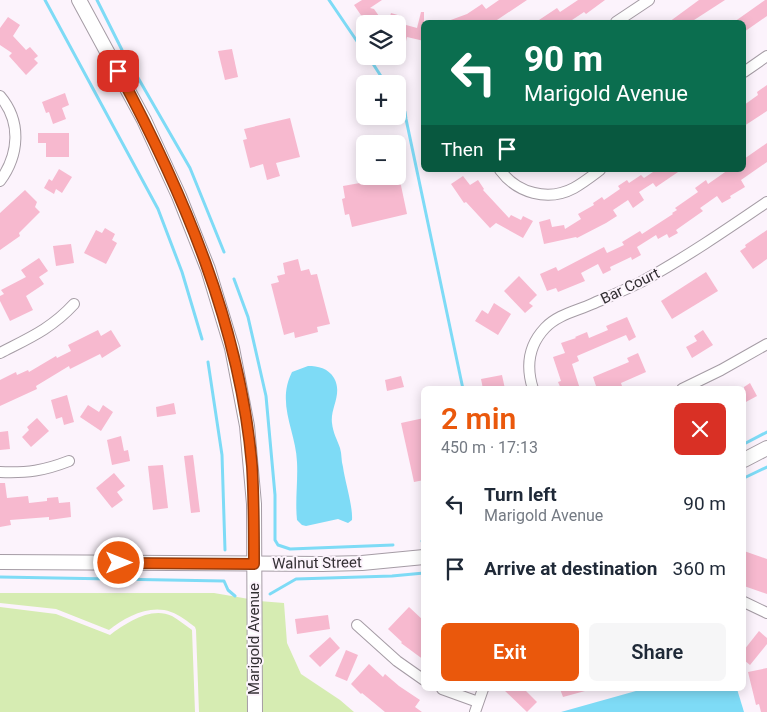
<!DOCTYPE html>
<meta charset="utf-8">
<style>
:root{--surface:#fff;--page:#f6f6f7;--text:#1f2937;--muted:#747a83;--accent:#ea580c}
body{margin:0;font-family:Roboto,sans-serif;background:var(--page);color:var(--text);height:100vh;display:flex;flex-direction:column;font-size:19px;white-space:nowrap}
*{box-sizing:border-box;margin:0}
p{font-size:16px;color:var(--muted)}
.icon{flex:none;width:28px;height:28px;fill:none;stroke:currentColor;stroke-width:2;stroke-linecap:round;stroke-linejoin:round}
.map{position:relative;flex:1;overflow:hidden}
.details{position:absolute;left:421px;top:386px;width:325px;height:305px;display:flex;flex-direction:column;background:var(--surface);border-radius:8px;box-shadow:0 2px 12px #0003}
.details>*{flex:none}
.banner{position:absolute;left:421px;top:20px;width:325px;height:152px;border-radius:8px;box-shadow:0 2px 12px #0003;background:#0b6e4f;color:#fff;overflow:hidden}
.controls{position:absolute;left:356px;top:15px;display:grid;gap:10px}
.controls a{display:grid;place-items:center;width:50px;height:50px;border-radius:8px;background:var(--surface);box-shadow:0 2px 12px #0003;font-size:25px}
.pin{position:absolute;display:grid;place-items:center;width:42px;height:42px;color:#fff;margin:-21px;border-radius:10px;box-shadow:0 2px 8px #0006}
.me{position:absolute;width:55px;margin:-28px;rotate:90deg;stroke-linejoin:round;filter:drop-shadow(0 0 4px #0008)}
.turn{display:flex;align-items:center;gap:18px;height:105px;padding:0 20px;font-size:22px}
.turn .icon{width:65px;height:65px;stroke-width:2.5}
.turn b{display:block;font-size:35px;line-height:42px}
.then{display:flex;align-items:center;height:48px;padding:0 20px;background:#0003;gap:10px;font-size:19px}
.round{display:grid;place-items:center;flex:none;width:52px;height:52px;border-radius:8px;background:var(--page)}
.head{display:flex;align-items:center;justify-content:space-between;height:85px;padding:0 20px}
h1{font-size:30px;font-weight:600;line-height:38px;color:var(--accent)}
.cta{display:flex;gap:10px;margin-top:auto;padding:10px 20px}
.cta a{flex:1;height:58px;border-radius:8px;background:var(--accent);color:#fff;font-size:20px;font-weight:600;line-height:58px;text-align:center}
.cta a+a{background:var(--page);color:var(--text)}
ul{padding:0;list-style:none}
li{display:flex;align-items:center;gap:15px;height:65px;padding:0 20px}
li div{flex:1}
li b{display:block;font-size:19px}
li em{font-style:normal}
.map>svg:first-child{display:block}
.green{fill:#d6ecb2}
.water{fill:#7edbf6}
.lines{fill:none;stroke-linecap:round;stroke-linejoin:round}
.stream{stroke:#7edbf6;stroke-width:3}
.building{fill:#f7b9cf}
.street-casing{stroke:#a59ca5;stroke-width:12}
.secondary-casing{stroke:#a59ca5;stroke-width:16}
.street{stroke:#fff;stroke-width:10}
.secondary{stroke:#fff;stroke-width:14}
.route-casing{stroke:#983908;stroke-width:12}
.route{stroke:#ea580c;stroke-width:9}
.labels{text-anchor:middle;stroke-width:4;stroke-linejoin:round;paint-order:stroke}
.street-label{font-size:15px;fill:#332f33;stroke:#fcf3fc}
</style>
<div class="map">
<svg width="767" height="712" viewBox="0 0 767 712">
<rect width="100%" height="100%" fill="#fcf3fc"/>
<g class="green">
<path d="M0,593h214l35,6 1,113h-51l-3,-82 -1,-3c-7,-5 -15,-12 -24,-15 -21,-8 -46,5 -62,18l-53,-21 -56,-6z"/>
<path d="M259,601l25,2 3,40 14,31 39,26 14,12h-94z"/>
<path d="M0,607l56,7 54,21c16,-12 41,-29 62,-19 7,4 13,9 20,14l3,82h-195z"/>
</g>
<g class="water">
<path d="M308,366c10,0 20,2 26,12 9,16 -4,30 -2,45 1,10 5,16 8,25 2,6 1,13 3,19 2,15 10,39 9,53l-4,3 -10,-4 -32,7 -4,-1 -5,-5c-2,-19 1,-38 0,-58 -1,-31 -21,-58 -5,-90z"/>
<path d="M643,689h94l7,23h-183z"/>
</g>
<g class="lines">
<g class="stream">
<path d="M45,0l113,209 24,63 20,67"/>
<path d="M97,0l25,50 68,118 34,84"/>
<path d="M329,0l36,53"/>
<path d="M368,56l18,28"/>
<path d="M398,101l7,11 1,7 57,270"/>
<path d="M234,279l14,38 18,79 9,99v45l3,5 12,4 103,-4"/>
<path d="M208,362l14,93 3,95"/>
<path d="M744,444l23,-12"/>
<path d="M744,478l23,-11"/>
<path d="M422,541h2"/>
<path d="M0,577l224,4 4,9 7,6"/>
<path d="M270,594l26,-15 96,-3 32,-3"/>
</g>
</g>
<g class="building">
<path d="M362,0h20l-12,8 4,1 5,7 -10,8h-2l-13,-19z"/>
<path d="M499,0h28l-33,22h-46v-1l19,-7 15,-10 4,5z"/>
<path d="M578,0h27l-19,14 -2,-2 -15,10h-33l21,-14 3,4z"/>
<path d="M699,0h26l-34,22h-22z"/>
<path d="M765,0h2v16l-23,16v-10h-10z"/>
<path d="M421,12h3v29l-17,-4 -2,8 -7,-2v-19h-10l3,-11 10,3 -2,7 18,5z"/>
<path d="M8,17l12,8 -7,11 13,14 4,-3 8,9 -4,3 4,4 -12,12 -17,-19 3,-3 -12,-8v-17z"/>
<path d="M232,49l6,28 -13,3 -7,-29z"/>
<path d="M767,85v26l-23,15v-21l14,-10 -1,-3z"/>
<path d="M65,93l4,12 -7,3 4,11 -13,5 -4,-12 -3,1 -4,-11z"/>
<path d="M290,118l10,39 -24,6 4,13 -13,4 -4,-16 -13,4 -7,-28 4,-1 -3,-10z"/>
<path d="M38,133h31v24h-23v-14h-8z"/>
<path d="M767,143v19l-26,18 4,7 -15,9 1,2 -9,5 -5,-7 -17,12 3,3 -27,19 2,3 -9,5 -2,-4 -9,5 -2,-4 -19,12 4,8 -9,5 -1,-3 -21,10 1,3 -8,4 -5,-10 -17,9 4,8 -27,11 -2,-4 -9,3 -7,-17 16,-7 2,4 46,-24 3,6 17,-8 -2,-3 18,-11 2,3 31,-20 -1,-1 5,-3 -2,-2 23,-16 -3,-4 11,-8 2,4 20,-14h16v-11z"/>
<path d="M59,169l13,8 -10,16 -6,-4 -2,5 -10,-6 5,-9 3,2z"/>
<path d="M656,170h25l-25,17 -3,-4 -14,9 5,8 -11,8 -5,-8 -15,10 4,6 -11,7 -29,15 -1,-1 -32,7 -5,-22 11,-3 2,8 12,-2 1,4 16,-10 -3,-5 16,-9 -1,-2 9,-6 2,3 16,-11 -2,-3 9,-6 2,3 12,-8 3,3z"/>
<path d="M399,176l8,38 -55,13 -3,-13 -4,1 -3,-16 3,-1 -2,-12z"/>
<path d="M463,176l7,9 8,-5 6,9 -1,1 26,28 2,-3 10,5 2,-4 10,5 -10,17 -27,-15 -6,5 -24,-26 -2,1 -13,-19z"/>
<path d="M25,190l12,12 -2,5 5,5 -21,21 1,3 -20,14v-37z"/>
<path d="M105,228l10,6 -3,6 5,3 -11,21 -22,-11 12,-23 6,3z"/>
<path d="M767,230v29l-14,10 -13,-18 6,-4 -1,-2z"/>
<path d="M71,244l3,19 -18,3 -3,-20z"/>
<path d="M39,258l9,13 -9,6 5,7 -18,12 7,14 -23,11 -10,-20v-5l4,-2 -3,-4 25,-13 -5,-7z"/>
<path d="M298,259l3,12 8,-2 2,6 6,-1 13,50 -13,3 1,5 -23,6 -1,-6 -10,3 -13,-51 8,-2 -2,-6 8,-2 -2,-11z"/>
<path d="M706,272l12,19 -46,28 -11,-18z"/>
<path d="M519,276l18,19 -8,8 4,3 -8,7 -21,-22z"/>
<path d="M494,303l17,11 -13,21 -23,-14 7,-11 6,4z"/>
<path d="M627,317l9,20 -7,4 -3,-6 -49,21 2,5 -7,3 8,25h-19l-3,-7 3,-1 -8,-24 12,-4 -4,-10 15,-5 -1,-1 12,-5 2,6 19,-8 -2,-4z"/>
<path d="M98,330l3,6 10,-6 10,16 -19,12 -2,-4 -30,15 -1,-3 -33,20 1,3 -37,17v-26l16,-8 1,3 11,-5 1,2 27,-16 1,2 14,-7 -3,-6z"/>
<path d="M703,330l10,15 -21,13 -6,-11 11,-6 -3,-5z"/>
<path d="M638,353l8,19 -25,11 2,6h-26l-4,-12 36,-15 -2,-4z"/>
<path d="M502,375l3,14h-22l-2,-10z"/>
<path d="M401,376l3,11 -17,4 -2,-11z"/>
<path d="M750,383l7,13 -13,7v-16z"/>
<path d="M67,395l7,27 -10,3 -2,-8 -6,2 -5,-19z"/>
<path d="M174,403l2,11 -19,3 -1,-10z"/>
<path d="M88,405l11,7 4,-7 10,7 -12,19 -21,-14z"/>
<path d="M37,418l12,13 -18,16 -9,-10 7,-7 -2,-3z"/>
<path d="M424,418v62l-10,2 -13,-59z"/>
<path d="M8,431l2,18 -10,1v-18z"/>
<path d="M121,436l3,15 4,-1 2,11 -18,4 -5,-25z"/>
<path d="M193,455l7,57 -9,1 -7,-57z"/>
<path d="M163,465l5,43 -15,2 -5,-44z"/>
<path d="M114,473l11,13 -8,6 6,8 -11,8 -16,-20z"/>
<path d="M0,483h5l2,15 21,-2 1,7 18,-2v-3l11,-1 1,6 11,-1 1,15 -22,3v-3l-39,3 1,5 -11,2z"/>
<path d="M744,551l23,8v35l-23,-8z"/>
<path d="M409,607l15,14v39l-23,-17 1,-1 -14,-13z"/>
<path d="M328,615l2,14 -33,5 -2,-15z"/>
<path d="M759,631l8,7v6l-17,21 -6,-5v-10z"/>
<path d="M330,637l10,11 -20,19 -11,-11z"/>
<path d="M346,650l12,5 -11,26 -12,-5z"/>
<path d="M369,664l14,13 2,-3 14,12 21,14 -5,7 7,5h-37l-23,-19 -1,1 -10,-10z"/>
<path d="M767,668v44h-6l-2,-8 -3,1 -8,-33z"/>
<path d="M503,689h21l13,13 -10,10z"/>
<path d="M560,689h25v2l-22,6z"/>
</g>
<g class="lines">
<g class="street-casing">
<g id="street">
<path d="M616,22l33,-22"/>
<path d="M744,72l23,-16"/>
<path d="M0,96c22,26 19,59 0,85"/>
<path d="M500,170c17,23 48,32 74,18 9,-5 18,-12 26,-18"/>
<path d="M0,353c29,-15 51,-24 74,-49"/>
<path d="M533,389c-7,-22 -5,-43 12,-61 12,-13 31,-17 47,-24 16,-7 33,-14 49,-22 44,-24 85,-52 126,-80"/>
<path d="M682,389l39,-19 46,-26"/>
<path d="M0,472c28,1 43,-1 69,-11"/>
<path d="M744,602l23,11"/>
<path d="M357,625l40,36 27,19"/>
<path d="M442,689l36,13"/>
<path d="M475,712l8,-23"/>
</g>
</g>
<g class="secondary-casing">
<g id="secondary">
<path d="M79,0l65,120 35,76 29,73 24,79 15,78 7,78 1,208"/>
<path d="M744,460l23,-12"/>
<path d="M0,562l322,2 40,-1 62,-6"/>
</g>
</g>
<use href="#street" class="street"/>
<use href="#secondary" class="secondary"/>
</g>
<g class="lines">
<g class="route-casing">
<path id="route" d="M118,71c66,123 122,255 134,395 2,33 2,66 2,98l-135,-1"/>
</g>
<use href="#route" class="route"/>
</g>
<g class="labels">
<g class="street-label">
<text transform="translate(630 286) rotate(-26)" y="5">Bar Court</text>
<text transform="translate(317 563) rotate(-1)" y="5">Walnut Street</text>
<text transform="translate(254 639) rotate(-90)" y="5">Marigold Avenue</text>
</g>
</g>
</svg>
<div class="controls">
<a><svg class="icon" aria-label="layers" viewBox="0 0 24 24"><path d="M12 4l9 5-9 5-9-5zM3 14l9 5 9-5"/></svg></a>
<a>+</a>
<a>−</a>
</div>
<div class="pin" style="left:118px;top:71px;background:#d93025"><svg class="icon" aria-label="arrive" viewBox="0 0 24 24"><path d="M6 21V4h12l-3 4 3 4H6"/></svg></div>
<svg class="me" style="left:119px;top:563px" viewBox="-20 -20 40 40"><circle r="17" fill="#ea580c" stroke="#fff" stroke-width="3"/><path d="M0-11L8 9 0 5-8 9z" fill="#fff"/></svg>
<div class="banner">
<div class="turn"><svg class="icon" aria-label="left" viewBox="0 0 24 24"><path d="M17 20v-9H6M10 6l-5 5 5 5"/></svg><div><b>90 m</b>Marigold Avenue</div></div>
<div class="then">Then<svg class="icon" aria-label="arrive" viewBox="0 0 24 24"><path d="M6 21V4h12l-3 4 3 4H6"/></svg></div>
</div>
<section class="details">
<div class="head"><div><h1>2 min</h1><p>450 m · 17:13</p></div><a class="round" style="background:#d93025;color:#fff"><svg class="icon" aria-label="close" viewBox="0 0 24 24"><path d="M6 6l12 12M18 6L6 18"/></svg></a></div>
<ul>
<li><svg class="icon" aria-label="left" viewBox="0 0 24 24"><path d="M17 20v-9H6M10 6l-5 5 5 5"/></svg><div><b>Turn left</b><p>Marigold Avenue</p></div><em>90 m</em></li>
<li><svg class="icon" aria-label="arrive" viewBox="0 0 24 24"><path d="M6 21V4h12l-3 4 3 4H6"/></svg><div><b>Arrive at destination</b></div><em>360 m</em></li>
</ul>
<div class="cta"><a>Exit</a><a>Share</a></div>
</section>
</div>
